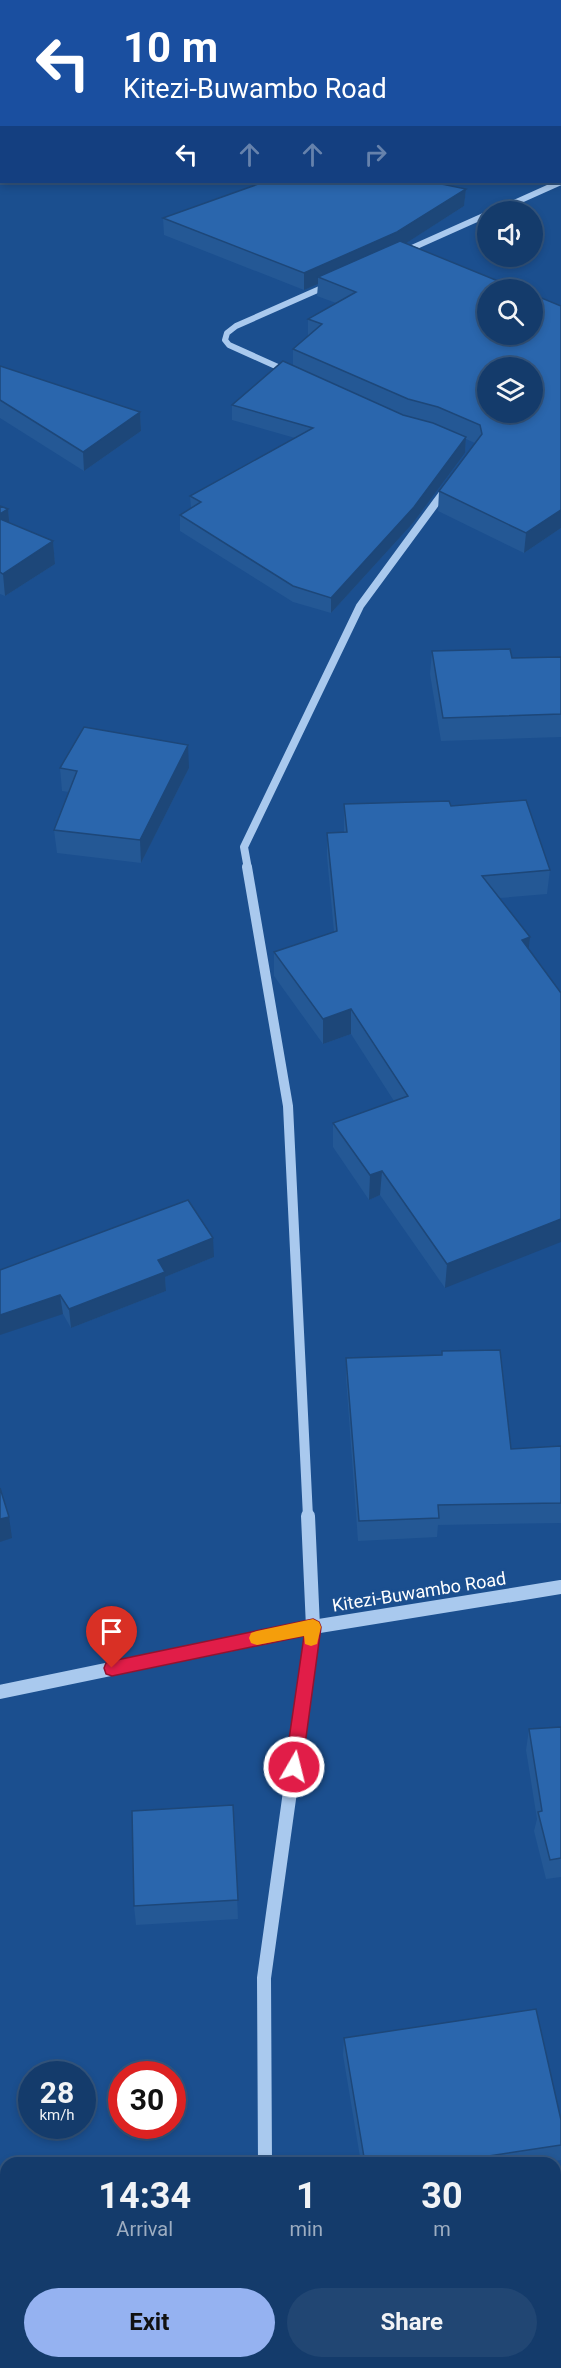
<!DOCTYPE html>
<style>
:root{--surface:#143b6b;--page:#214673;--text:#f1f3f6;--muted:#9dadc1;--line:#33557e;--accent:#95b2f1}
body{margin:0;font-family:Roboto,sans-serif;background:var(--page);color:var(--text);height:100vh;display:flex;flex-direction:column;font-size:22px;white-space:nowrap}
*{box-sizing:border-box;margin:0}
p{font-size:20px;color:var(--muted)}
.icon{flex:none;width:33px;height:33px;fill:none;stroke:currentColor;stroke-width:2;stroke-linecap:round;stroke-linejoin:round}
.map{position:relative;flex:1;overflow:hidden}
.drawer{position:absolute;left:0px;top:2157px;width:561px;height:212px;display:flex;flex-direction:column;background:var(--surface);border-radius:18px 18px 0 0;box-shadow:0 3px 9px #0003,0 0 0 2px var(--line)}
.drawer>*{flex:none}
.top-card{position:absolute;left:0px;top:0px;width:561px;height:183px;box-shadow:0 3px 9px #0003,0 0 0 2px var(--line);background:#1a4fa0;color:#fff;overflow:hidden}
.controls{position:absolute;left:477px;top:201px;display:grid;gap:12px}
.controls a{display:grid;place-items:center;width:66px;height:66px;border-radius:50%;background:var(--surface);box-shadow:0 3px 9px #0003,0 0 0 2px var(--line);font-size:30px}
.speed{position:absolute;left:18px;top:2061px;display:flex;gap:12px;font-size:30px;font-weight:700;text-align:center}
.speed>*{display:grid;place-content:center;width:78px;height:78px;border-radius:50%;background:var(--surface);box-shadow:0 3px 9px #0003,0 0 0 2px var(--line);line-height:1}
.speed small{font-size:15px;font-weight:400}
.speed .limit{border:9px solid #d22;background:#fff;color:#111}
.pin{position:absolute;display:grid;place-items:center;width:51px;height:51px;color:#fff;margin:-62px -26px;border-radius:50% 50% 50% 0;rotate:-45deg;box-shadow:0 0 6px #0007}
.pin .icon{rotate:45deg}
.me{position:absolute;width:66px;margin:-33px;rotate:8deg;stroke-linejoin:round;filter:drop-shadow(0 0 4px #0008)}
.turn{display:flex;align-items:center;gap:21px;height:126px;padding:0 24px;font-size:27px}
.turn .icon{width:78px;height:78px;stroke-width:2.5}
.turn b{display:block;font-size:42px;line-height:51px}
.lanes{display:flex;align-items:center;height:57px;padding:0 24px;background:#0003;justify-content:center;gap:30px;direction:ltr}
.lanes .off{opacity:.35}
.eta{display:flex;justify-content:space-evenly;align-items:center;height:102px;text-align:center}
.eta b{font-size:36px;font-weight:700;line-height:42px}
.primary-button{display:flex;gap:12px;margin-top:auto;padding:12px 24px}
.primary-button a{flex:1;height:69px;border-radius:36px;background:var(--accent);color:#111;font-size:24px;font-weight:700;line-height:69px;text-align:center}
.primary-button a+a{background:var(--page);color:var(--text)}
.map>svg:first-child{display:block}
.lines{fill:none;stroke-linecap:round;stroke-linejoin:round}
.minor-far3{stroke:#a9c9ee;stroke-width:6}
.minor-far2{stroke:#a9c9ee;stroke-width:8}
.minor-far1{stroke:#a9c9ee;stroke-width:10}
.minor{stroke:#a9c9ee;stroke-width:14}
.wall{fill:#245895}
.shaded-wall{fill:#1d4779}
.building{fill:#2a66ad;stroke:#1d4779;stroke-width:1.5;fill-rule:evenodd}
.route{fill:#e11d48;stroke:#92132f;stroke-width:1.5}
.slow{fill:#f59e0b}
.labels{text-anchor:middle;stroke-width:6;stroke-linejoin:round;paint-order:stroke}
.street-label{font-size:18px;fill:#fff;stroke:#1b4f8f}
</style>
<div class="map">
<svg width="561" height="2368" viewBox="0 0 561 2368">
<rect width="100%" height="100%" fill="#1b4f8f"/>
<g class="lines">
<g class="minor-far3">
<path d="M494,212l67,-30"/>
<path d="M403,252l85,-38"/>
<path d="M289,372l-60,-27 -4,-5 2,-7 9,-7 95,-42"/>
</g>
<path class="minor-far2" d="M248,869l-4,-22 116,-241 86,-117"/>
<path class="minor-far1" d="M247,867l41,239 20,411"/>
<g class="minor">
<path d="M0,1692l313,-65 248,-40"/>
<path d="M265,2163l-1,-185 49,-351 -5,-111"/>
<path d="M265,2362v6"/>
</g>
</g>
<g class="wall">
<path d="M411,0h150v86h-1v-84h-149z"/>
<path d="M2,35v21h-2v-20z"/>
<path d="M561,99v60h-1v-59z"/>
<path d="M466,189l-2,17 -58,37 155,63v222l-37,25 -86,-42 1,-20 36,-48 -9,-4 -1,14 -52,70 -82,90 -38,-11 -113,-71v-16l11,-7 -1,-12 105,-58 -63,-18v-15l61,-40v-16l15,-13v-17l28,-16 -19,-7 1,-12 -14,6 -140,-55 -1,-17z"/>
<path d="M0,366l140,46 1,19 -57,40 -84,-53z"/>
<path d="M0,506l8,3 1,14 44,18 2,23 -50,32 -5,-2z"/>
<path d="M432,651l80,7 49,-1v80l-120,4 -11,-67z"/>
<path d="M60,768h129l-48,95 -84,-10 -3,-23 15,-38 -7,-1z"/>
<path d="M344,804l107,2 99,64 -3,24 -47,4 -55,390 -65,-93 -11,5 -36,-53v-24l61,-22 -43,-67 -28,10 -49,-68v-24l60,-20 -7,-75v-24l17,-1z"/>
<path d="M214,1257l-49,20 1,14 -95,37 -8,-14 -63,-44z"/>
<path d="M442,1351l69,98 50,-3v77l-123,2 -1,12 -79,4 -12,-163v-20l95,-3z"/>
<path d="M561,1727v150l-15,2 -12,-48 3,-12 -11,-69 3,-21z"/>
<path d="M233,1805l5,114 -102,6 -2,-19z"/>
<path d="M344,2038l217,82v40l-19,3h-181l-18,-108z"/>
</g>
<g class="shaded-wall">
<path d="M466,189l-2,17 -67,43 -79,28v7l-14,6v-17z"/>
<path d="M140,412l1,19 -57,40 -1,-19z"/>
<path d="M466,437l-1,16 -52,70 -82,90v-15z"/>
<path d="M8,509l2,22 -10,7v-24z"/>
<path d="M561,510v18l-37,25 2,-20z"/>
<path d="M53,541l2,23 -50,32 -2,-22z"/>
<path d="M188,745l1,23 -48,95 -1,-23z"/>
<path d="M530,937l-3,25 -5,-22z"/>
<path d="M351,1009v25l-28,10v-25z"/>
<path d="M382,1171l-2,24 -11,5 1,-25z"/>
<path d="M561,1219v23l-116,46 2,-24z"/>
<path d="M213,1238l1,19 -49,20 1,14 -95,37 -2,-19 89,-49z"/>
<path d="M60,1295l3,19 -63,21v-20z"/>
<path d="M9,1517l3,21 -12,4v-23z"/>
</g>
<g class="building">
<path d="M90,0h92l1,2h-97z"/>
<path d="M441,0h120v71h-1v-69h-116z"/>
<path d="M561,99v45l-1,-1v-43z"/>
<path d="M264,182h168l34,7 -69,43 -93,41 -141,-55z"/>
<path d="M400,241l120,49h-32v44h44v-40l29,12v204l-35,23 -87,-42 43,-57 -2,-9 -42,-18 -30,-8 -115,-50 29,-25 -14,-5 48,-27 -38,-15zM488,368h44v44h-44z"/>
<path d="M283,361l120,54 30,8 33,14 -52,70 -83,91 -38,-12 -113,-71 21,-13 -11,-6 123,-68 -81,-23z"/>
<path d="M0,366l140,46 -57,40 -83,-52z"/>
<path d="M0,506l8,3 -8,5z"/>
<path d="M0,519l53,22 -50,33 -3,-2z"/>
<path d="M510,649l2,9 49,-1v57l-118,4 -11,-67z"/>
<path d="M84,727l104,18 -48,95 -86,-10 23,-59 -17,-3z"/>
<path d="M526,800l24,70 -68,6 48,61 -8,3 39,53v226l-114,45 -65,-93 -12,4 -37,-52 75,-27 -57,-87 -28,10 -49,-67 63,-21 -10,-98 20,-1 -3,-28 105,-3 2,5z"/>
<path d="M188,1200l25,38 -55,22 7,12 -96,37 -9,-14 -60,20v-45z"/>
<path d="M500,1350l11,99 50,-3v57l-123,2 1,13 -80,3 -13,-163 96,-3v-4z"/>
<path d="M0,1488l9,29 -9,2z"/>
<path d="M561,1727v131l-11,2 -12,-48 4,-1 -13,-82z"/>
<path d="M233,1805l5,95 -104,6 -2,-95z"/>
<path d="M536,2009l25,111v25l-118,18h-78l-21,-125z"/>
<path d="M382,2362h114v6h-113z"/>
</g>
<path class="route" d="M313,1619l6,3 2,5 -19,140 -2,6 -6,2 -6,-2 -3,-6 19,-131 -192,40 -6,-2 -2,-6 2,-5 6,-2z"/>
<path class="slow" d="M313,1619l6,3 2,5 -4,17 -6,2 -6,-2 -1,-8 -47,9 -6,-2 -2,-5 2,-5 6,-2z"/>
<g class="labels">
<g class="street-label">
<text transform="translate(419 1592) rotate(-9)" y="6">Kitezi-Buwambo Road</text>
</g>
</g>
</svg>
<div class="controls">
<a><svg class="icon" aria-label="sound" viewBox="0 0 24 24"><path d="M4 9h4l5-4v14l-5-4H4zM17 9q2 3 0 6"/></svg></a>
<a><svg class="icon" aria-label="search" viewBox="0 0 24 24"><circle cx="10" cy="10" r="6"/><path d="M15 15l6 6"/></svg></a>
<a><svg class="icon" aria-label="layers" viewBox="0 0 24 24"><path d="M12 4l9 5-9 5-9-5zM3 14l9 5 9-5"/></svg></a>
</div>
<div class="speed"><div>28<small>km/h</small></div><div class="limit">30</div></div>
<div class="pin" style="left:112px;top:1668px;background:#d93025"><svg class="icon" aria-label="arrive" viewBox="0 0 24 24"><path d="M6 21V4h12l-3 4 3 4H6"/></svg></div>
<svg class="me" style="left:294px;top:1767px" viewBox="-20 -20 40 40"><circle r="17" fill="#e11d48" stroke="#fff" stroke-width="3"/><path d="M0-11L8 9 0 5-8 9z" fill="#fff"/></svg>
<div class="top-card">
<div class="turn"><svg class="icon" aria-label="left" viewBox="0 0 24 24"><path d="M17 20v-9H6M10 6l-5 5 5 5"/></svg><div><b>10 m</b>Kitezi-Buwambo Road</div></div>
<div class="lanes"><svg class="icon" aria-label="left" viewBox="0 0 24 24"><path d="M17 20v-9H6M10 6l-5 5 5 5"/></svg><svg class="icon off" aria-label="ahead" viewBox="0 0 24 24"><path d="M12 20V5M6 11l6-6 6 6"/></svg><svg class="icon off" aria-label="ahead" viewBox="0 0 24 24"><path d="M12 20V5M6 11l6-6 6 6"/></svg><svg class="icon off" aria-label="right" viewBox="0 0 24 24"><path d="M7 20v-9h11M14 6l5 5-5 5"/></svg></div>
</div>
<section class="drawer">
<div class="eta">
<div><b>14:34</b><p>Arrival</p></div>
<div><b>1</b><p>min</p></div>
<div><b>30</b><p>m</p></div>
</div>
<div class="primary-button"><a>Exit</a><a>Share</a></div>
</section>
</div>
